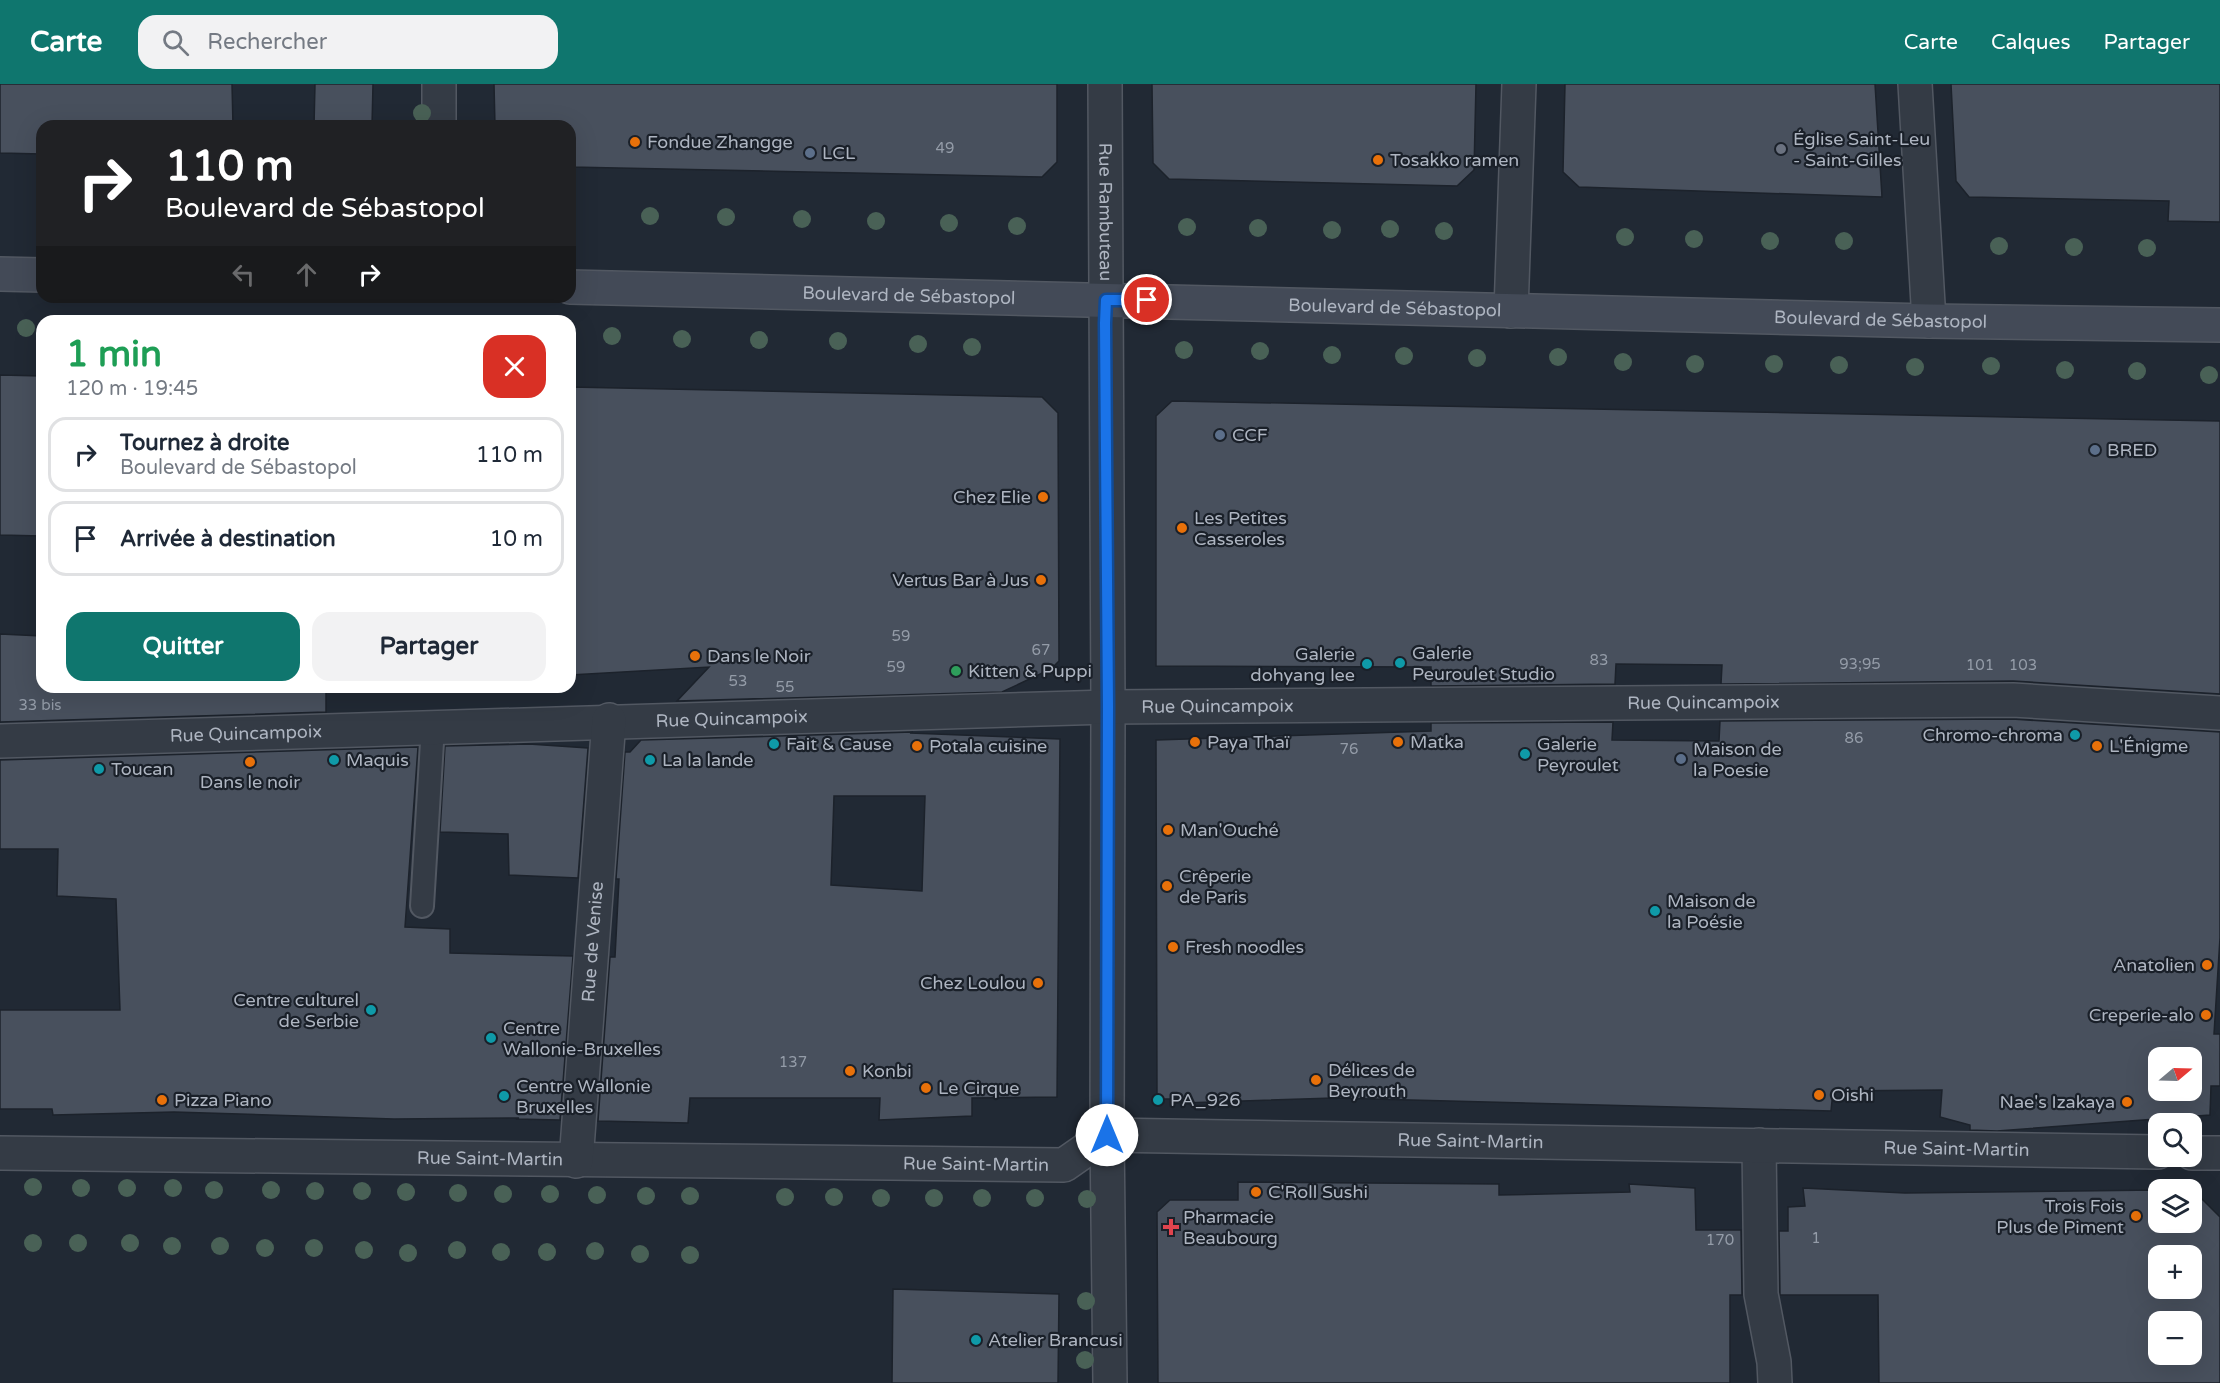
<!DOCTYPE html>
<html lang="fr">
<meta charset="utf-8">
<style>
:root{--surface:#fff;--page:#f2f2f3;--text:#1f2937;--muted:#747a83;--line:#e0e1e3;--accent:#0f766e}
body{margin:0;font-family:"Varela Round",sans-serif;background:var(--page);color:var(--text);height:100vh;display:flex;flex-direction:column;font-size:22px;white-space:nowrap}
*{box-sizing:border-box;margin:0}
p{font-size:20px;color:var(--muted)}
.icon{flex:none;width:33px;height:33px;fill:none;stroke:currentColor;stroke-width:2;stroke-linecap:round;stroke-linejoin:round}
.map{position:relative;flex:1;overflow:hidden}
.sheet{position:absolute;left:36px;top:231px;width:540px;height:378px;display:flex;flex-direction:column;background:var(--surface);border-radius:18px;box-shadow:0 6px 24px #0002}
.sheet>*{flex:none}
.guide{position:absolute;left:36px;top:36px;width:540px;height:183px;border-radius:18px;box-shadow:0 6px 24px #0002;background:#202124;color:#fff;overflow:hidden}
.needle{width:39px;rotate:71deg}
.tools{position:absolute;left:2148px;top:963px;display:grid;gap:12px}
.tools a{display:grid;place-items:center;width:54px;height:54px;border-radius:12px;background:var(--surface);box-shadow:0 6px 24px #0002;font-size:30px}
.pin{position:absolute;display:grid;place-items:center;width:51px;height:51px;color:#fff;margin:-26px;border:3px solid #fff;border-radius:50%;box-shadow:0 2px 6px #0007}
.me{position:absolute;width:66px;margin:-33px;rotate:0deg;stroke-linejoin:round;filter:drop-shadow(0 0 4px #0008)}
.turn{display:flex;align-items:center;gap:21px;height:126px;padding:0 30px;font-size:27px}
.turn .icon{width:78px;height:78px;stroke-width:2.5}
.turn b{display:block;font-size:42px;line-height:51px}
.lanes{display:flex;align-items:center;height:57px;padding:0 30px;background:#0003;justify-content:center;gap:30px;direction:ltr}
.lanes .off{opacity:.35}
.round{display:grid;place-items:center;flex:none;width:63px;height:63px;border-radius:18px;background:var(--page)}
.overview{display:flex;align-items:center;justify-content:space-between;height:102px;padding:0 30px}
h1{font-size:36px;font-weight:700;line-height:45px;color:#1e9e55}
.action{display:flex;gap:12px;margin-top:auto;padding:12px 30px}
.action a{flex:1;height:69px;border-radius:18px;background:var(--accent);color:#fff;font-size:24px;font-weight:700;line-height:69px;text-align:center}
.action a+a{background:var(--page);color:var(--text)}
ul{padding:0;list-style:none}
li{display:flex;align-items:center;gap:18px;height:75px;margin:0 12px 9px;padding:0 18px;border:3px solid var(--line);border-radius:18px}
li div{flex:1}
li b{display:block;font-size:22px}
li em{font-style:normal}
header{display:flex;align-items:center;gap:36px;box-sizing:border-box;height:84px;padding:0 30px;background:var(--accent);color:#fff}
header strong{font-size:28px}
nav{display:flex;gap:33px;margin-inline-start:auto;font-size:21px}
.search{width:420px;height:54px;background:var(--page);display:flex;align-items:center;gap:15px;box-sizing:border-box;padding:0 21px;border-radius:18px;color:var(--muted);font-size:22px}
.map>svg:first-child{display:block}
.building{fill:#48505d;stroke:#1c222b;stroke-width:1.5;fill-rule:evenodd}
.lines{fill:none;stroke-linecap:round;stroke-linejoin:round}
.lane-casing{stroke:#525862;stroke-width:26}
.street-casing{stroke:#525862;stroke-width:36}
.secondary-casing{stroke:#525862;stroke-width:36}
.lane{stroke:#343b45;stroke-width:22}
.street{stroke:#343b45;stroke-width:33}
.secondary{stroke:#434a57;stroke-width:33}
.tree{fill:#496156}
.route-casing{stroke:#114b97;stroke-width:15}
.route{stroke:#1a73e8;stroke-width:10}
.food-dot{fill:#e8710a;stroke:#1a2029;stroke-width:2}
.worship-dot{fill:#6b7280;stroke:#1a2029;stroke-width:2}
.service-dot{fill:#5c6f8a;stroke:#1a2029;stroke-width:2}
.culture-dot{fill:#0f9aa8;stroke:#1a2029;stroke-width:2}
.leisure-dot{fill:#2e9e5b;stroke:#1a2029;stroke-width:2}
.health-dot{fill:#e0444e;stroke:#1a2029;stroke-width:2}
.labels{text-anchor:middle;stroke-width:4.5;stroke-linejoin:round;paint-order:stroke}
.number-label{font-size:15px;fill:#949ca8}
.poi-label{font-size:18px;fill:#aeb5c1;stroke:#1a2029;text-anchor:start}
.street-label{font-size:18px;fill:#aeb5c1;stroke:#1a2029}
</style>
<header>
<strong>Carte</strong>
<div class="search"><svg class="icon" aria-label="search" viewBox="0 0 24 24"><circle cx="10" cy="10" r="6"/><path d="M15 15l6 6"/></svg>Rechercher</div>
<nav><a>Carte</a><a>Calques</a><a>Partager</a></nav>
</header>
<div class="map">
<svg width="2220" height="1299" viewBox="0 0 2220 1299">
<rect width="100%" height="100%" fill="#212934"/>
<g class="building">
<path d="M0,0h232l1,42h-191v28l-42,-1z"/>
<path d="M315,0h58l-1,42h-58z"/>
<path d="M494,0h563v78l-15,15 -472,-10v-41h-75z"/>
<path d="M1152,0h324l-2,86 -17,16 -288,-7 -16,-16z"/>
<path d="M1565,0h310l7,113 -303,-10 -16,-15z"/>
<path d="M1951,0h269v138l-52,-1 1,-20 -200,-4 -13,-16z"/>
<path d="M0,291l42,1v160l-42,-1z"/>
<path d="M570,303l472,10 16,16 1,248 -8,8 -49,23 -325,9 32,-34 -139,8z"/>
<path d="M1172,317l1048,20v273l-207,-13 -292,3 1,-19 -106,-1 -1,20 -184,2v-19l-275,-1v-250z"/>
<path d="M0,550l42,2v51h284v25l-326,10z"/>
<path d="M2012,635l208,13v206l-6,96h6v52h-9l-1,29 -213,16 -27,-1v-5l-30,-8 2,-27 -109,1 -2,20 -497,-13 -151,5v-4h-26l-1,-359 275,-9v-8l182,-1 -1,18 107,1 1,-20zM2158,974h34v32h-34z"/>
<path d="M913,648l-3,1 150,6 -3,358 -85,1v18l-93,4 1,-22h-190l-2,25 -90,-2 12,-164h5l4,-78h-3l9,-127h5l11,-12zM834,712h91l-3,95 -91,-6z"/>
<path d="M529,660l59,4 -10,130 -69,-3 -1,-41 -68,-2 5,-86z"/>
<path d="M418,663l-13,180 45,2v24l123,3 -13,164 -44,-1 3,-1 -125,1 -220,-7 -121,3 -1,-6h-52v-99h120l-4,-111 -59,-3 1,-47h-58v-89z"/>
<path d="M1238,1098l261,2v11l131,-3 -1,-8 66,4 1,42h45l1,65h-12v88h-572l-1,-171 13,-12h68z"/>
<path d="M1803,1104l102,5 253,-3v32h34l1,-32 27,27v166h-341l-1,-88h-98l-1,-64h9v-24l17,-1zM2158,1172h34v32h-34zM2158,1238h34v32h-34z"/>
<path d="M893,1205l166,5 -1,89h-166z"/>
</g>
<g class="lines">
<g class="lane-casing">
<path id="lane" d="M422,822l11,-180"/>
</g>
<g class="street-casing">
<g id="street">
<path id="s1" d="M1105,0l3,623 -1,428 3,248"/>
<path d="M1915,0l14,237"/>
<path d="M439,42v-42"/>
<path d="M1511,227l8,-227"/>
<path id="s2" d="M0,657l1108,-34 905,-7 207,13"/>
<path d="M1759,1061l2,149 13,68 1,21"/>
<path id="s3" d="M0,1069l1064,12 43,-30 1051,17"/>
<path d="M2192,1069h28"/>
<path id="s4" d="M576,1077l33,-441"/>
</g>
</g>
<g class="secondary-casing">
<g id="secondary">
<path d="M0,190l42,1"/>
<path id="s5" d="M570,203l1359,34 291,4"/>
</g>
</g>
<use href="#lane" class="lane"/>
<use href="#street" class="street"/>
<use href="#secondary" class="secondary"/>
</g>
<g class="tree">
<circle cx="422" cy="29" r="9"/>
<circle cx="650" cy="132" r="9"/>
<circle cx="726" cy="133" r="9"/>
<circle cx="802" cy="135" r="9"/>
<circle cx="876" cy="137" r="9"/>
<circle cx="949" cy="139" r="9"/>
<circle cx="1017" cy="142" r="9"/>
<circle cx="1187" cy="143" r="9"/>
<circle cx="1258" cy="144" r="9"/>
<circle cx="1390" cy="145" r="9"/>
<circle cx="1332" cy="146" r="9"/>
<circle cx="1444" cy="147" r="9"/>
<circle cx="1625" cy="153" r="9"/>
<circle cx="1694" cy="155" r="9"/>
<circle cx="1770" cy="157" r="9"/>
<circle cx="1844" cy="157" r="9"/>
<circle cx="1999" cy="162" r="9"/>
<circle cx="2074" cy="163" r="9"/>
<circle cx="2147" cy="164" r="9"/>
<circle cx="26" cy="244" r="9"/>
<circle cx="612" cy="252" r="9"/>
<circle cx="682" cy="255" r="9"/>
<circle cx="759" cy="256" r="9"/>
<circle cx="838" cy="257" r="9"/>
<circle cx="918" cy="260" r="9"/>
<circle cx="972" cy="263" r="9"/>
<circle cx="1184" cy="266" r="9"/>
<circle cx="1260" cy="267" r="9"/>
<circle cx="1332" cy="271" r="9"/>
<circle cx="1404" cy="272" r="9"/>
<circle cx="1558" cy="273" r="9"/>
<circle cx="1477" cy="274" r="9"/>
<circle cx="1623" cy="278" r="9"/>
<circle cx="1695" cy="280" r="9"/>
<circle cx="1774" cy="280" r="9"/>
<circle cx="1839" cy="281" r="9"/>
<circle cx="1991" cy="282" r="9"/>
<circle cx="1915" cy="283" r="9"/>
<circle cx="2065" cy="286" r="9"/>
<circle cx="2137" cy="287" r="9"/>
<circle cx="2209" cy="291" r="9"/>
<circle cx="33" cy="1103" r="9"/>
<circle cx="81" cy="1104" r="9"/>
<circle cx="127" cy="1104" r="9"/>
<circle cx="173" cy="1104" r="9"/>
<circle cx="214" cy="1106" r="9"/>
<circle cx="271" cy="1106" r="9"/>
<circle cx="315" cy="1107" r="9"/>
<circle cx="362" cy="1107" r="9"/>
<circle cx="406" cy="1108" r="9"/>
<circle cx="458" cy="1109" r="9"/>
<circle cx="503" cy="1110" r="9"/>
<circle cx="550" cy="1110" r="9"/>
<circle cx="597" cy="1111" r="9"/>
<circle cx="646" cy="1112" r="9"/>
<circle cx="690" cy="1112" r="9"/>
<circle cx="785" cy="1113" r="9"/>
<circle cx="834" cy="1113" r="9"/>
<circle cx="881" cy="1114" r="9"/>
<circle cx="934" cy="1114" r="9"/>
<circle cx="982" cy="1114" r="9"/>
<circle cx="1035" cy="1114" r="9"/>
<circle cx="1087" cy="1115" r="9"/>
<circle cx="33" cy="1159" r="9"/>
<circle cx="78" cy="1159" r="9"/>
<circle cx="130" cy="1159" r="9"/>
<circle cx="172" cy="1162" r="9"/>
<circle cx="220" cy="1162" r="9"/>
<circle cx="265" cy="1164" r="9"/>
<circle cx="314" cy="1164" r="9"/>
<circle cx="364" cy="1166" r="9"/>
<circle cx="457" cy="1166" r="9"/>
<circle cx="595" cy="1167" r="9"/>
<circle cx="501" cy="1168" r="9"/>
<circle cx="547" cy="1168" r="9"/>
<circle cx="408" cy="1169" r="9"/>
<circle cx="640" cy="1170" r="9"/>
<circle cx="690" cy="1171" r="9"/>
<circle cx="1086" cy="1217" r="9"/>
<circle cx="1085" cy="1276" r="9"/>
</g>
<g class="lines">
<g class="route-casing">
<path id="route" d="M1107,1051l1,-429 -3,-383 1,-23h41"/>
</g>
<use href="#route" class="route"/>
</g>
<g class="food-dot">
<circle cx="635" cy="58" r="6"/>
<circle cx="1378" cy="76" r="6"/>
<circle cx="1043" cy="413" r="6"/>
<circle cx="1182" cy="444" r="6"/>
<circle cx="1041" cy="496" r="6"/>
<circle cx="695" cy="572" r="6"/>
<circle cx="1195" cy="658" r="6"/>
<circle cx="1398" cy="658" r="6"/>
<circle cx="917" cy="662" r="6"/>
<circle cx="2097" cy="662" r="6"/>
<circle cx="250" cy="678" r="6"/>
<circle cx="1168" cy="746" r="6"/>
<circle cx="1167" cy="802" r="6"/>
<circle cx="1173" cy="863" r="6"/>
<circle cx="2207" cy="881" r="6"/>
<circle cx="1038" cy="899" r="6"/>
<circle cx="2206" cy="931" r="6"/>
<circle cx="850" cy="987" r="6"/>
<circle cx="1316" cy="996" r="6"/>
<circle cx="926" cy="1004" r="6"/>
<circle cx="1819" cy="1011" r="6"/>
<circle cx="162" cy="1016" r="6"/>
<circle cx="2127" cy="1018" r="6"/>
<circle cx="1256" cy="1108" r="6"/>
<circle cx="2136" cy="1132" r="6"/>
</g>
<circle class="worship-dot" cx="1781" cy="65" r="6"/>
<g class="service-dot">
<circle cx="810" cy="69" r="6"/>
<circle cx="1220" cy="351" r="6"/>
<circle cx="2095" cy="366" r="6"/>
<circle cx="1681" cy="675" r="6"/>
</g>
<g class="culture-dot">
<circle cx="1400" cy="579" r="6"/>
<circle cx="1367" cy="580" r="6"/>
<circle cx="2075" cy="651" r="6"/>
<circle cx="774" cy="660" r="6"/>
<circle cx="1525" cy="670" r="6"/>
<circle cx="334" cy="676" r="6"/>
<circle cx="650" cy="676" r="6"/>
<circle cx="99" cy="685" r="6"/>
<circle cx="1655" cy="827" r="6"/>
<circle cx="371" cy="926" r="6"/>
<circle cx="491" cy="954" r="6"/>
<circle cx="504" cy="1012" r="6"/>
<circle cx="1158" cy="1016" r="6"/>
<circle cx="976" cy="1256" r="6"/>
</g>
<circle class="leisure-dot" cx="956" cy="587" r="6"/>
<path class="health-dot" d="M1168 1134h6v6h6v6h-6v6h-6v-6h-6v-6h6z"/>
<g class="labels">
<g class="number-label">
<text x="945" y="69">49</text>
<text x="901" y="557">59</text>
<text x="1041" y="571">67</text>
<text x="1599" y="581">83</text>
<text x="1860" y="585">93;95</text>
<text x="1980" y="586">101</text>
<text x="2023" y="586">103</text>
<text x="896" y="588">59</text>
<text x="738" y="602">53</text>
<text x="785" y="608">55</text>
<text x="40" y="626">33 bis</text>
<text x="1854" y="659">86</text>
<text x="1349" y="670">76</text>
<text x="793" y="983">137</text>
<text x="1816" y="1159">1</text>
<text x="1720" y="1161">170</text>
</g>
<g class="poi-label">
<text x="1793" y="61">Église Saint-Leu<tspan x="1793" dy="21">- Saint-Gilles</tspan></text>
<text x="647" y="64">Fondue Zhangge</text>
<text x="822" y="75">LCL</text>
<text x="1390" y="82">Tosakko ramen</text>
<text x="1232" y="357">CCF</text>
<text x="2107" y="372">BRED</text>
<text x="1031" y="419" text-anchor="end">Chez Elie</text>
<text x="1194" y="440">Les Petites<tspan x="1194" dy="21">Casseroles</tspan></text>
<text x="1029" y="502" text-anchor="end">Vertus Bar à Jus</text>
<text x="1412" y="575">Galerie<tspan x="1412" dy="21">Peuroulet Studio</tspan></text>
<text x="1355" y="576" text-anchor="end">Galerie<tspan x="1355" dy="21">dohyang lee</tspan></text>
<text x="707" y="578">Dans le Noir</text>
<text x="968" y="593">Kitten &amp; Puppi</text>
<text x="2063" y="657" text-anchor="end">Chromo-chroma</text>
<text x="1207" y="664">Paya Thaï</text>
<text x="1410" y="664">Matka</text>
<text x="786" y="666">Fait &amp; Cause</text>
<text x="1537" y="666">Galerie<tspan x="1537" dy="21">Peyroulet</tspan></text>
<text x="929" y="668">Potala cuisine</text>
<text x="2109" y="668">L'Énigme</text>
<text x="1693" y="671">Maison de<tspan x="1693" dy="21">la Poesie</tspan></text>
<text x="346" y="682">Maquis</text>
<text x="662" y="682">La la lande</text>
<text x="111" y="691">Toucan</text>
<text x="250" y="704" text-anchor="middle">Dans le noir</text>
<text x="1180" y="752">Man'Ouché</text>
<text x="1179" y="798">Crêperie<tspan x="1179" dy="21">de Paris</tspan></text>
<text x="1667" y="823">Maison de<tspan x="1667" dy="21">la Poésie</tspan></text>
<text x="1185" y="869">Fresh noodles</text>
<text x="2195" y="887" text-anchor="end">Anatolien</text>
<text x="1026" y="905" text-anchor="end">Chez Loulou</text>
<text x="359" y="922" text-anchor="end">Centre culturel<tspan x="359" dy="21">de Serbie</tspan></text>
<text x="2194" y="937" text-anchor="end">Creperie-alo</text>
<text x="503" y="950">Centre<tspan x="503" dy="21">Wallonie-Bruxelles</tspan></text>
<text x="1328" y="992">Délices de<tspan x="1328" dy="21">Beyrouth</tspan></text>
<text x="862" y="993">Konbi</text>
<text x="516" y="1008">Centre Wallonie<tspan x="516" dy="21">Bruxelles</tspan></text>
<text x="938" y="1010">Le Cirque</text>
<text x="1831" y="1017">Oishi</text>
<text x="174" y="1022">Pizza Piano</text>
<text x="1170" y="1022">PA_926</text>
<text x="2115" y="1024" text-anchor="end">Nae's Izakaya</text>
<text x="1268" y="1114">C'Roll Sushi</text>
<text x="2124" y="1128" text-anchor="end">Trois Fois<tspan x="2124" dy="21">Plus de Piment</tspan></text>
<text x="1183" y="1139">Pharmacie<tspan x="1183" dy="21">Beaubourg</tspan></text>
<text x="988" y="1262">Atelier Brancusi</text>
</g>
<g class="street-label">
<text dy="6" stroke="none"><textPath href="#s1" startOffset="128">Rue Rambuteau</textPath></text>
<text dy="6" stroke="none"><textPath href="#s5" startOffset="339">Boulevard de Sébastopol</textPath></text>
<text dy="6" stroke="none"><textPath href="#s5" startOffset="825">Boulevard de Sébastopol</textPath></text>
<text dy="6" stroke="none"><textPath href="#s5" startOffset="1311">Boulevard de Sébastopol</textPath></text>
<text dy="6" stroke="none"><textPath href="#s2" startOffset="1704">Rue Quincampoix</textPath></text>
<text dy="6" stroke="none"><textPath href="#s2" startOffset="1218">Rue Quincampoix</textPath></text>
<text dy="6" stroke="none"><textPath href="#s2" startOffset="732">Rue Quincampoix</textPath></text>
<text dy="6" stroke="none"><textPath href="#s2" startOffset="246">Rue Quincampoix</textPath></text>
<text dy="6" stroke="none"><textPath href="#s4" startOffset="220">Rue de Venise</textPath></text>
<text dy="6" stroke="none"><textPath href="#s3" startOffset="1480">Rue Saint-Martin</textPath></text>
<text dy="6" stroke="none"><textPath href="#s3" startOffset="1966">Rue Saint-Martin</textPath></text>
<text dy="6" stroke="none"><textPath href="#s3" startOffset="490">Rue Saint-Martin</textPath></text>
<text dy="6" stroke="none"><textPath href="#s3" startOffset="976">Rue Saint-Martin</textPath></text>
</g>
</g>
</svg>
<div class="tools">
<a><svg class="needle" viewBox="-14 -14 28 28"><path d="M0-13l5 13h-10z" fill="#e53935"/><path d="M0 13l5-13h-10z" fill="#747a83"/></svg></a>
<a><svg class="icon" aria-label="search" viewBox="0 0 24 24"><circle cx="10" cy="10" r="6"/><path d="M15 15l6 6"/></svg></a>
<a><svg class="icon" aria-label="layers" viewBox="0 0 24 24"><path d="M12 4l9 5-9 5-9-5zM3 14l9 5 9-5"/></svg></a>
<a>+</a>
<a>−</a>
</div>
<div class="pin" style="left:1147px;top:216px;background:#d93025"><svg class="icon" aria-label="arrive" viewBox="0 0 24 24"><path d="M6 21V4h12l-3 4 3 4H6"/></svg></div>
<svg class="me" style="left:1107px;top:1051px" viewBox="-20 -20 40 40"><circle r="19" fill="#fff"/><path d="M0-13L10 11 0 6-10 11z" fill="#1a73e8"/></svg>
<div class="guide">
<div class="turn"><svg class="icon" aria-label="right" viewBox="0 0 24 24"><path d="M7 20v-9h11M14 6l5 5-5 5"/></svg><div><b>110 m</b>Boulevard de Sébastopol</div></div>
<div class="lanes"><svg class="icon off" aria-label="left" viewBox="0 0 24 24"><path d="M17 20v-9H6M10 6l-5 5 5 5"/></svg><svg class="icon off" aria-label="ahead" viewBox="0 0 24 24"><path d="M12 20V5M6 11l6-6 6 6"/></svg><svg class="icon" aria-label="right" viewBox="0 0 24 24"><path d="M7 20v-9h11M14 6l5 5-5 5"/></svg></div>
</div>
<section class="sheet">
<div class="overview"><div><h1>1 min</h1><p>120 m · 19:45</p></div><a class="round" style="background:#d93025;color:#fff"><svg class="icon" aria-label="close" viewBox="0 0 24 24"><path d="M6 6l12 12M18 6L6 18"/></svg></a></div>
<ul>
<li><svg class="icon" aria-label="right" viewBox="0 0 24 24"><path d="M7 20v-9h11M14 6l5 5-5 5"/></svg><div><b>Tournez à droite</b><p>Boulevard de Sébastopol</p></div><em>110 m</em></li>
<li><svg class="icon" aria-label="arrive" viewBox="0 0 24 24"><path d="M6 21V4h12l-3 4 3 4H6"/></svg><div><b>Arrivée à destination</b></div><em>10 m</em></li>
</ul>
<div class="action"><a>Quitter</a><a>Partager</a></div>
</section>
</div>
